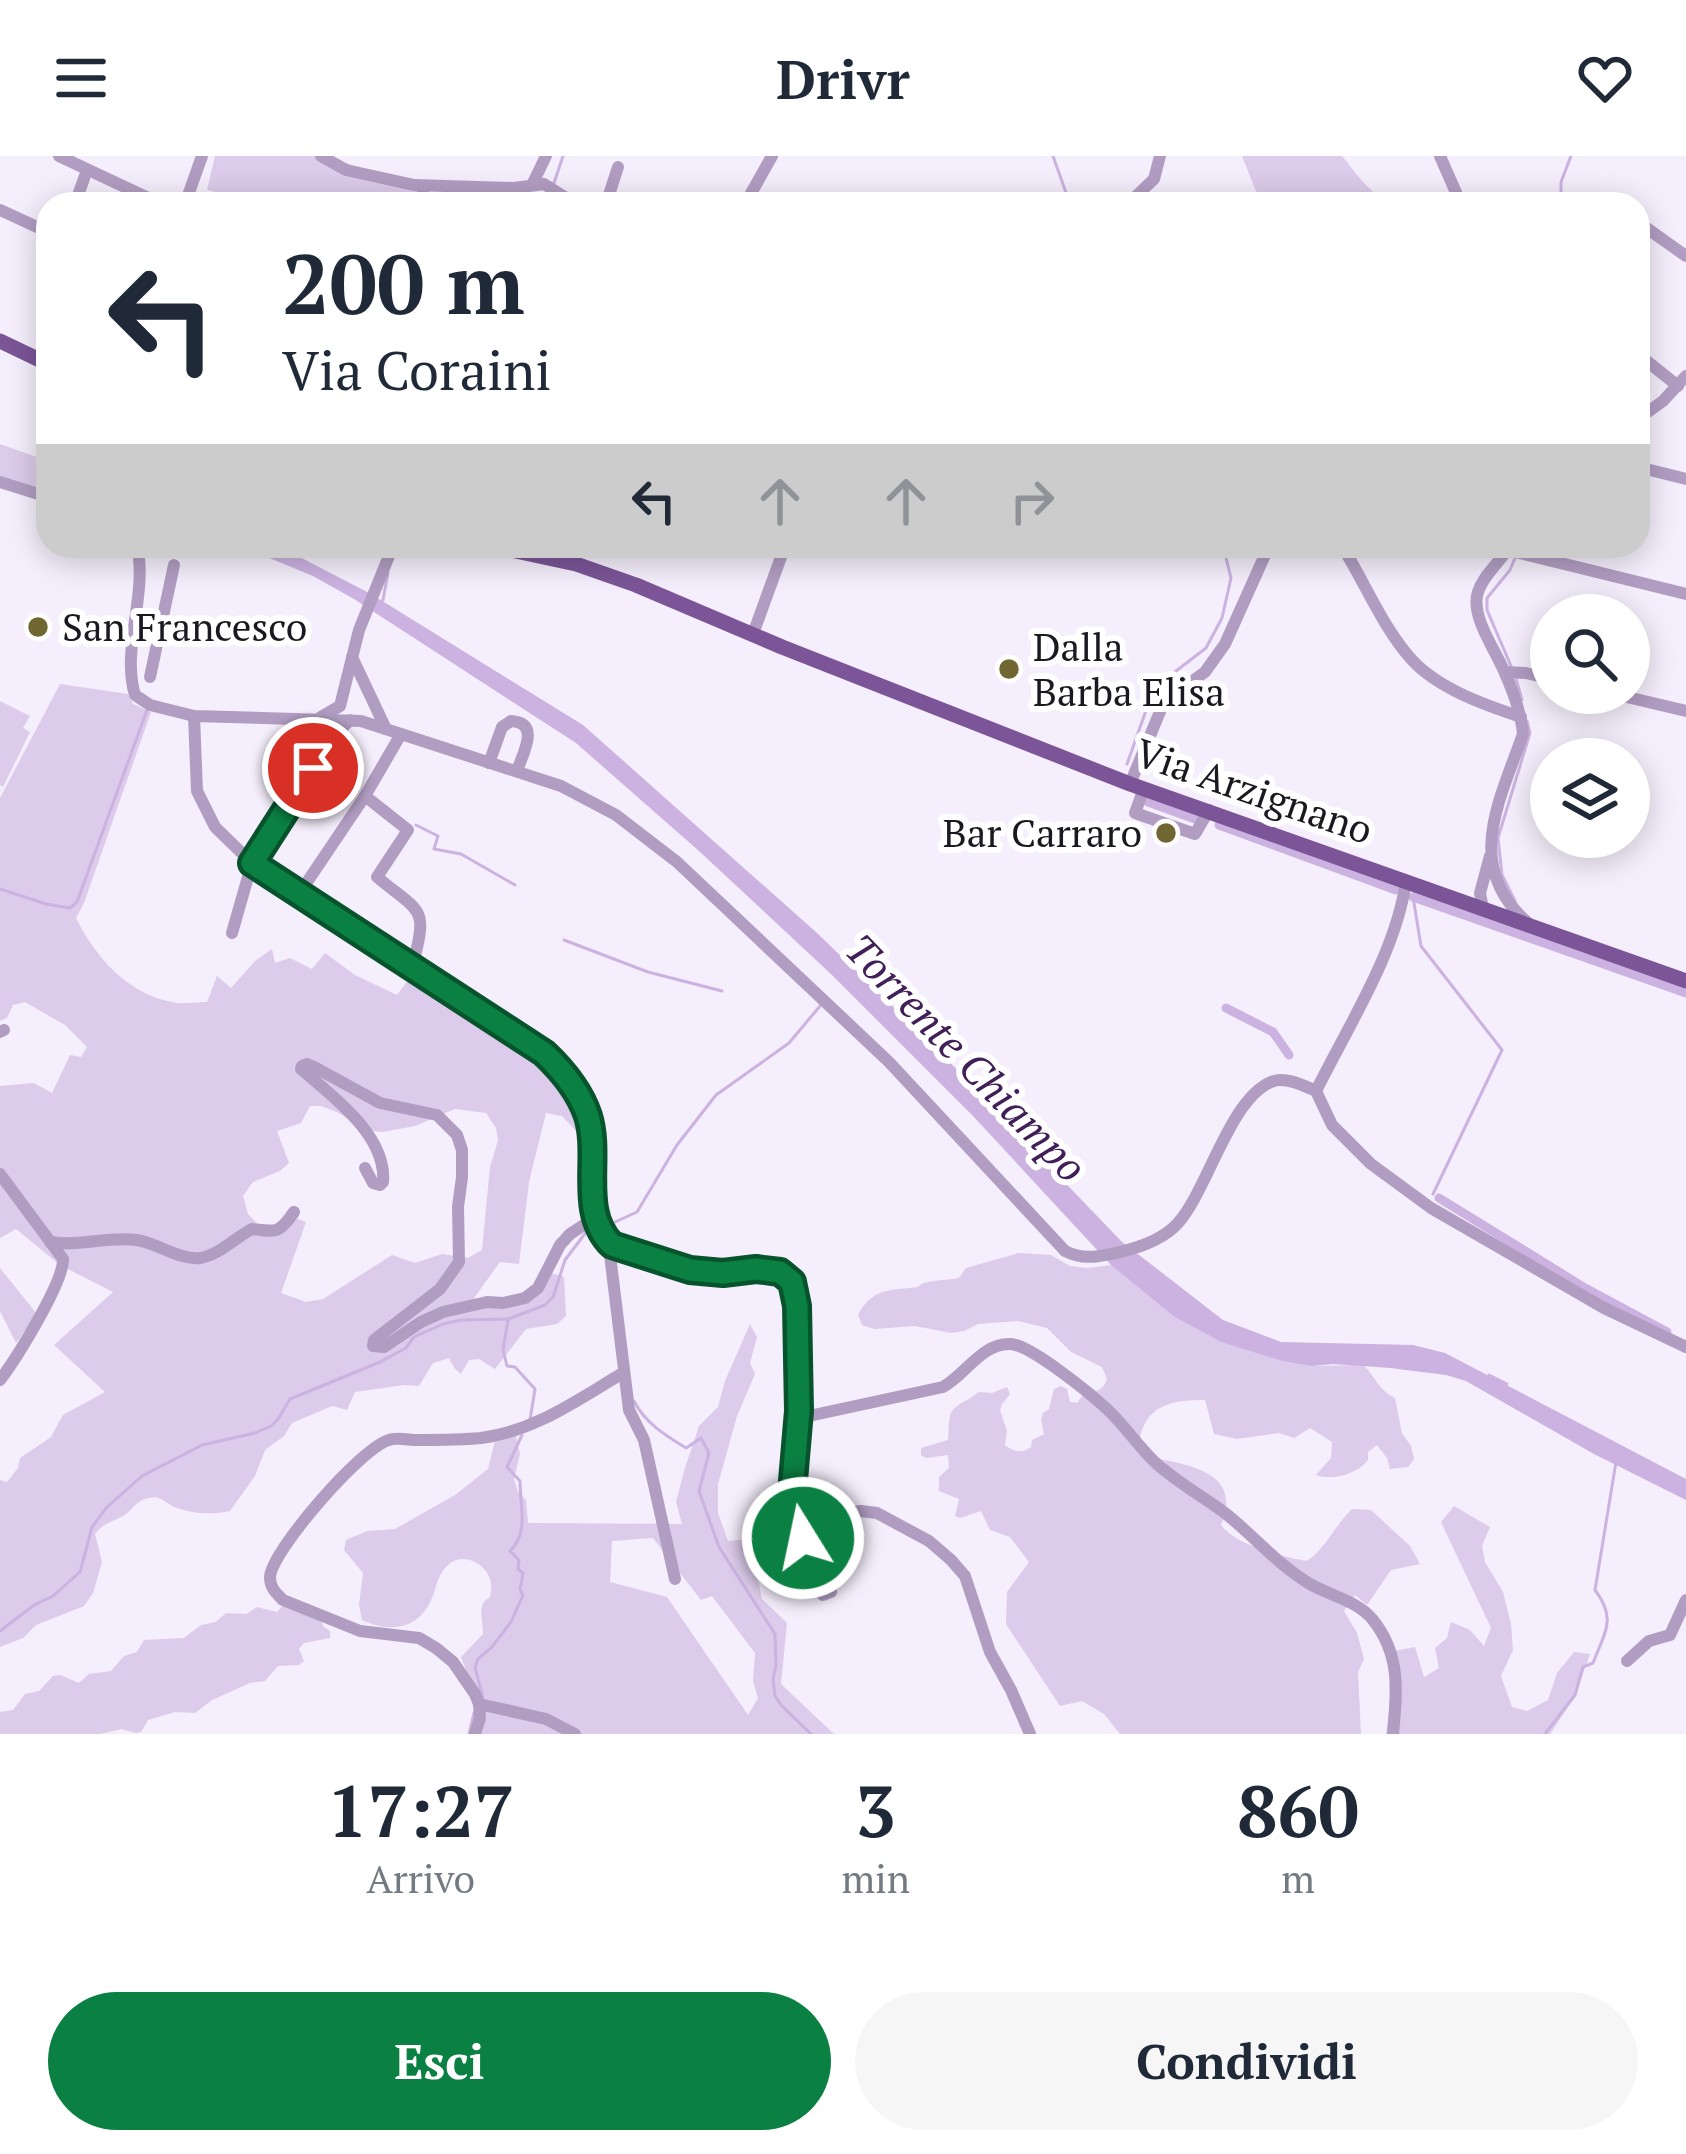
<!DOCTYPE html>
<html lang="it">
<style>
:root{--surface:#fff;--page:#f6f6f7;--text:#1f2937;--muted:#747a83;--accent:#0b8043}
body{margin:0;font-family:"PT Serif",serif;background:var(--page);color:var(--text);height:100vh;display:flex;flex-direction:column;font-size:45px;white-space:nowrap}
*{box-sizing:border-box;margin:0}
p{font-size:39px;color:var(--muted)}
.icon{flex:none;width:66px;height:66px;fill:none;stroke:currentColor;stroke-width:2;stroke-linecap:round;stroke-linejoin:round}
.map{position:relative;height:1578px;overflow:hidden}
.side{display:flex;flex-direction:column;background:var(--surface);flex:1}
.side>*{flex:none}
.banner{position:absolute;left:36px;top:36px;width:1614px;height:366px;border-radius:36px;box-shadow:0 6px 30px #0003;background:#fff;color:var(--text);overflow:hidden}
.fabs{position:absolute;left:1530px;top:438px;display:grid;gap:24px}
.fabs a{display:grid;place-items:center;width:120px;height:120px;border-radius:50%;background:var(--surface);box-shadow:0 6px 30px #0003;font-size:60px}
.pin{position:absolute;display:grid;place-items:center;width:102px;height:102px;color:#fff;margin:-51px;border:6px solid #fff;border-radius:50%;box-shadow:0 3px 12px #0007}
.me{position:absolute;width:132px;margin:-66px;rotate:350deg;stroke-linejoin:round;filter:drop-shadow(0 0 9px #0008)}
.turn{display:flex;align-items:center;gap:42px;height:252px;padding:0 48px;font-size:54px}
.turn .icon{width:156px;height:156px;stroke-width:2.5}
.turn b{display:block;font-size:84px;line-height:102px}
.lanes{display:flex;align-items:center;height:114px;padding:0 48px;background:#0003;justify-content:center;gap:60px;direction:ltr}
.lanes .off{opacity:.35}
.eta{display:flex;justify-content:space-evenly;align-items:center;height:204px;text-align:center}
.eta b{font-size:72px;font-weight:700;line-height:84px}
.primary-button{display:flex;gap:24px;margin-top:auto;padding:24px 48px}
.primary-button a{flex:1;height:138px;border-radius:72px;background:var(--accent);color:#fff;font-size:48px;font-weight:700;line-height:138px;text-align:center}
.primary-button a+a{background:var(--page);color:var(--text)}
header{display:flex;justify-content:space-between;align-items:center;height:156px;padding:0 48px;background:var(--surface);font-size:54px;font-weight:700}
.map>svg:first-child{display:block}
.green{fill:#dccbea;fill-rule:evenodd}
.water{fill:#cbb2e0}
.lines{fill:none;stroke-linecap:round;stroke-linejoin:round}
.stream{stroke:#cbb2e0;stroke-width:3}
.canal{stroke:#cbb2e0;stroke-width:9}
.minor{stroke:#b19dc2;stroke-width:12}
.major{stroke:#7b5597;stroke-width:15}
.route-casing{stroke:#07532c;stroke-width:30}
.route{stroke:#0b8043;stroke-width:21}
.poi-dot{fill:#6f6632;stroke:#fff;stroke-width:4.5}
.labels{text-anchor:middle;stroke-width:12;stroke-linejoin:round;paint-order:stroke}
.poi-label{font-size:39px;fill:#1c1820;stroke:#fff;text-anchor:start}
.street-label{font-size:39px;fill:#1c1820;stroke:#fff}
.water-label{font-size:42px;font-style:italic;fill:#412057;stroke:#fff}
</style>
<header><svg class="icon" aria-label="menu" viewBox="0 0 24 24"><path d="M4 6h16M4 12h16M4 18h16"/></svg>Drivr<svg class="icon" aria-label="heart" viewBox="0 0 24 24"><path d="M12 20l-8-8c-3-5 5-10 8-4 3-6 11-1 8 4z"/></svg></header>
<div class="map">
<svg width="1686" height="1578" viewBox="0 0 1686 1578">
<rect width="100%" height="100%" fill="#f5eefc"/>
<g class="green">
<path d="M215,0h109l99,32 -4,16h-188l-2,-9 -22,-5z"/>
<path d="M1242,0h100c16,19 28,40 53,48h-14l-6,-3 -4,3h-110z"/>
<path d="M0,288l48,17v37l-48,-14z"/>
<path d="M60,528l68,10 5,10 18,8 -67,191 -8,15c20,40 53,78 101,85 9,1 20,-1 30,-1l10,-26 14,12 24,-27 17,-12 3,14 15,-5 22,11 13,-16 30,22 42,20 17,-23 147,99 29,59 -14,1 -14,-15 -16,-3 -17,69 -10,82 -19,-2 -26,36 3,10 31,-2 41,-34 15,5 2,39 -9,8 -31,5 -31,40 -16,-10 -10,1 -8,14 -6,-5 -6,-11 -16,5 -14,23 -15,-1 -49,7 -8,18 -15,-4 -40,17 -8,13 -19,14 -10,26 -25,35c-19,4 -38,3 -56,-4 -10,-5 -14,-12 -25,-9 -12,2 -15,10 -23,16 -12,8 -22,8 -31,20l7,28 -9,31 -9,13 -48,19 -13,13 -23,9v-167l7,2 11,-14 2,-10 31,-21 12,-22 42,-23 -51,-47 59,-53 -53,-27 -44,-36 -16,9v-152l34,-3 18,10 18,-38 11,2 6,-10 -22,-22 -40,-23 -12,3 -6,13 -7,3v-223zM310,950h11l16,6 29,18 16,2 33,-6 40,-17 31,4 10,15 2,12 -8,27 -8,83 -14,8 -26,-4 -27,9 -23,-8 -69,44 -17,3 -25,-9 25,-71 -14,-5 -27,15 -17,-18 -5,-18 10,-14 27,-11 9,-8 -12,-32 24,-8z"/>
<path d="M0,545l30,15 -7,12 7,4 -27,55 -3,-2z"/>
<path d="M1019,1097l32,2 19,11 17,2 24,-3 62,51 48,26 91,24 51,-1c14,13 13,23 32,33l7,35 9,13 3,13 -6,8 -18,2 -3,-11 -10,-13 -9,7v8c-11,14 -34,21 -52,15l15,-17 1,-16 -22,-14 -16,10 -15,-5 -42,6 -23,-5 -9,-34c-34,0 -60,5 -66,42l11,15c37,8 94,14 71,68 14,20 62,32 86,36 19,-13 28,-36 45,-52l19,1 39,36 10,18 -29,6 -24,35 -12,-10 -11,16 13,22 7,26 -6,13 3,62h-241l-16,-20 -22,-13 -22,5 -54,-82 1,-32 22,-30 -19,-25 -20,-7 -9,-19 -21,7 -5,-2 4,-17 -20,-8v-14l10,-9 -1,-13 -22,3 -5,-3v-7l27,-8c1,-8 0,-20 3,-27 5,-10 20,-13 27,-21l14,1 15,-6 3,7 -8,10 -2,6 7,21 -2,14c9,7 17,9 26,2l1,-7 12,-6 -3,-15 2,-6 6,-4 5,-20 7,-3 6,3 3,13 7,1 8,-11c11,1 18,-2 22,-13l-5,-12 -31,-15 -24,-24 -29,-7 -40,3 -14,7 -13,2 -36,-7 -41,3 -12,-4 -4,-10c12,-23 26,-25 51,-27 15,-1 4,-2 19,-6 10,-2 21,-2 31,-4l7,-10z"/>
<path d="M0,1112l37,46 -21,29 -16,-32z"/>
<path d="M750,1168l7,13 -7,26 5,11 -18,42 -19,68v29l10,28 22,-2 12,60 25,24 -6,61 53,50h-364l8,-22 2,-21 -9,-8 -10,-26 22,-23c0,-8 -3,-20 -1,-27 5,-14 7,-2 9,-16 4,-23 -26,-42 -43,-26 -11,10 -11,21 -16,33 -13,32 -42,35 -70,22l-3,-15 4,-32 -19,-23 2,-10 21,-9 28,-2 60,-34 33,-26 8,-32 20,-1 4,18 -6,25 4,13 8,8 2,23 154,1 -6,-22 9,-34 14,-42 19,-19 7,-26zM653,1382l48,62 11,-4 43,57 -2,28 5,17 -10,17 -81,-118 -57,-15 2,-41z"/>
<path d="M1454,1350l36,21 -8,19 3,16 18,30 8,32 2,26 -12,26 11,31 15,4 21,-11 9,-27 17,-21 16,2 -16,44 -24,36h-164l7,-53 -4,-29 26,-5 9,30 15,-9 -4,-20 12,-10 4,-16 19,8 14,16 7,-18 -50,-106z"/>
<path d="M286,1446l32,14 6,11 6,4v7l-26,5 -5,6 5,12 -5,4 -21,1 -13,15 -15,2 -38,17 -17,13 -20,-1 -27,8 -7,12 -6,1 -13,-4 -22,5h-100v-22l13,-2 12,-16 14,-3 14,-15 7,-1 19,8 10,-9 22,-3 13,-15 13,-4 7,-12 40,-2 17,-13 15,-3 10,-9 20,1 11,-7 20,5z"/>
</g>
<path class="water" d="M240,390h37l11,5 83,43 212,131 234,208 120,116 184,192 102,79 58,22 132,3 32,8 241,126v21l-92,-46 -128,-73 -20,-6 -56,-7 -57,-4 -21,2 -29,-5 -62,-19 -48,-26 -62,-51 -138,-149 -142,-142 -132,-123 -123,-108 -222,-144 -41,-23z"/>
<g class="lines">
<g class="stream">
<path d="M1053,0l17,48"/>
<path d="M554,27l9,-27"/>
<path d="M546,48l4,-12"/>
<path d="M1561,48v-22l10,-26"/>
<path d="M382,449l6,-32"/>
<path d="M1511,510l-24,-56v-12l23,-28 5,-12"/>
<path d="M1516,523l6,21"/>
<path d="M1127,608l27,-76 52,-40 16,-30 9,-40 -8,-32"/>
<path d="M416,669l22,11 -4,13 27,5 54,31"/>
<path d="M0,733l46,15 24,4 7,-6 70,-192"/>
<path d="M1413,741l8,49 81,104 -69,144"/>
<path d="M1515,745l-13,-26 -4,-37 32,-105 -3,-12"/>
<path d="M564,784l84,32 74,19"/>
<path d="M604,1071l33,-15 40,-67 39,-50 73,-52 31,-37"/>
<path d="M508,1164l-5,30 4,16 8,1 20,22 -5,31"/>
<path d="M1489,1219l18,9"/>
<path d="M634,1245c11,22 31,34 52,47l15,-10 8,15 -10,38 20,56 56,87 1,31 -3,14 2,17 6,9 30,29"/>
<path d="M0,1475l34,-26 19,-9 27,-24 12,-45 15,-20 35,-31 60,-31 53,-12 16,-7 7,-7 12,-20 90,-37 26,-14 8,-11 29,-13 18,-4 47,-1 37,-14 8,-8 12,-37 22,-29 6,-4"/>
<path d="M483,1542l-8,-31 3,-8 14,-12 19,-25 12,-27 -3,-6 3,-16 -5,-4 1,-9 -9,-9c19,-18 10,-46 10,-70l-13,-14 15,-32"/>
<path d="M469,1578l5,-21"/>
<path d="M1545,1578l30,-39 8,-28 10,-4c12,-31 24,-44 2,-73l21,-128"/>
</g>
<g class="canal">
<path d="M1148,646l47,17"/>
<path d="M1219,669l177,65"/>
<path d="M1413,741l273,96"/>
<path d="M1226,852l47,24 16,23"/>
<path d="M1439,1042l146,90 82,44"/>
</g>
<g class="minor">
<path d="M59,0l102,48"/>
<path d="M321,0l25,14 68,15 100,3 30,-4 32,20"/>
<path d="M1440,0l21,48"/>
<path d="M533,27l13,-27"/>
<path d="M1606,43l7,5"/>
<path d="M75,48l12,-34"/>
<path d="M185,48l17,-48"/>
<path d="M421,48l3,-18"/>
<path d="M606,48l12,-37"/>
<path d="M745,48l27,-48"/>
<path d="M1128,48l26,-25 6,-23"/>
<path d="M0,54l48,22"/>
<path d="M1638,66l48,34"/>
<path d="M1638,198l40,32"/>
<path d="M1638,263l25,-18 23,-25"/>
<path d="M1638,311l48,12"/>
<path d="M0,326l48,15"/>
<path d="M137,390c11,48 -16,103 -2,149l15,10 44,11 167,5 200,65 55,29 61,47 212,200 176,189c19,10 35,5 55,1 21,-5 44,-13 58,-29 30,-34 52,-124 93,-141 13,-6 32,3 45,9l16,34 39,39 60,44 173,100 82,39"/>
<path d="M1342,390c23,37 41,82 70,114 27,29 73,45 109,57"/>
<path d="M1509,390c-8,16 -26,29 -31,46 -8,24 17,57 26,79 9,20 17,41 19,63 -23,66 -60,132 4,188"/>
<path d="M1508,394l178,44"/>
<path d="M753,478l32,-88"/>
<path d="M352,501l34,72"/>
<path d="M1505,516l21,1 25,6"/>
<path d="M150,521l24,-112"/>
<path d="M1610,537l76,18"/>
<path d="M194,560l3,75 18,36 37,36 292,190c18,17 36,39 44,63 13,41 -11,97 24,129"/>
<path d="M321,561l19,-11 19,-76 34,-84"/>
<path d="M489,607l13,-36 9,-6c30,2 12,32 6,50"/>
<path d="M1130,628l34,-82 41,-30 20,-28 44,-98"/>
<path d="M1144,632l-9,25 60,21 14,-24"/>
<path d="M365,640l43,34 -31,47c44,37 52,28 35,90"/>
<path d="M299,738l66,-98 36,-62"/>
<path d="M1483,753l-3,-16 10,-37"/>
<path d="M232,777l20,-70 81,-126 17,-17"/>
<path d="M0,876l4,-2"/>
<path d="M1316,935c32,-65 80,-138 90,-210"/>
<path d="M365,1012l8,15 7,2 3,-3c4,-47 -51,-86 -82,-113l1,-3 5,-2 9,4 64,35 57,12 20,20 5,15v27l-4,30 1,55 -19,27 -66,51 -1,6 11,1 37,-25 22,-10 44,-10 16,1 22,-5 13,-10 22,-43 10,-11 26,-17"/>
<path d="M0,1018l63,85c1,23 -47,100 -63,121"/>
<path d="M50,1086c29,5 57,-6 87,-2 20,3 44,21 64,18 19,-4 34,-20 51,-29 24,3 27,5 42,-17"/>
<path d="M612,1089l78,26 33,2 33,-4 24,3 12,10 5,24 2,111 -7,75 23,93 8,10 8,-3 3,-69 12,-10 15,-2 16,2 52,28 22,19 14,16 25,76 21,38 19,44"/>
<path d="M612,1089l-2,10 19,155 15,30 31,139"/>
<path d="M799,1255l10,5 134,-29c22,-12 40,-45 68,-43 21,2 80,50 97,66 18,17 32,39 50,55 21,18 45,32 67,48 29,23 53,52 85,71 21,12 48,17 63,36 28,35 24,72 20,114"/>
<path d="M1627,1505l22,-20 21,-6 16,-35"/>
<path d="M479,1548l67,15 29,15"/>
<path d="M475,1578l5,-16 -1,-14 -4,-10 -22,-32 -17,-14 -17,-10 -59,-7 -77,-31c-7,-7 -13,-12 -13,-23 2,-27 92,-130 119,-137 7,-3 20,0 27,0 22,0 44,0 65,-2 54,-7 96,-38 142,-65"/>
</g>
<g class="major">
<path d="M0,185l48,23"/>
<path d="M492,390l84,18 60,21 146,62 348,137 556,197"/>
</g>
</g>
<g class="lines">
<g class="route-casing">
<path id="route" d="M313,612l-61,95 292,190c18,17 36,39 44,63 13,42 -10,96 24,129l78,25 33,3 33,-4 24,3 12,10 5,24 2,105 -7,81 11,46"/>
</g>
<use href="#route" class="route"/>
</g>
<g class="poi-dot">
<circle cx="38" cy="471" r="12"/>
<circle cx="1009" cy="513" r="12"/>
<circle cx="1166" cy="677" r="12"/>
</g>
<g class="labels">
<g class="poi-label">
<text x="62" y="485">San Francesco</text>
<text x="1033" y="505">Dalla<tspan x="1033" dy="45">Barba Elisa</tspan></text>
<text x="1142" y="691" text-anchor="end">Bar Carraro</text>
</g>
<g class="street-label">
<text transform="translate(1254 635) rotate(19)" y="14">Via Arzignano</text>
</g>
<g class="water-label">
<text transform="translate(966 902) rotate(46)" y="15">Torrente Chiampo</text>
</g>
</g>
</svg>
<div class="fabs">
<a><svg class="icon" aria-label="search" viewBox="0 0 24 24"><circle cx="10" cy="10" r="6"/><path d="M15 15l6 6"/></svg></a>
<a><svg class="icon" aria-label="layers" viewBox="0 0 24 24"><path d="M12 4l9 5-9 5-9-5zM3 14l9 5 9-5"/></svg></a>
</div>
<div class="pin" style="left:313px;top:612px;background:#d93025"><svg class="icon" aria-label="arrive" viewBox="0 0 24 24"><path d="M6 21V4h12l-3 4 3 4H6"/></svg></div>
<svg class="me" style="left:803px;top:1382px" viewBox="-20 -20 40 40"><circle r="17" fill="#0b8043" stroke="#fff" stroke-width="3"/><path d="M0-11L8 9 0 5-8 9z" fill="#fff"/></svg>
<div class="banner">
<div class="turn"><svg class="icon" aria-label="left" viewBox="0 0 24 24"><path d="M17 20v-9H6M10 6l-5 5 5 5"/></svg><div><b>200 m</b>Via Coraini</div></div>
<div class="lanes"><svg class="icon" aria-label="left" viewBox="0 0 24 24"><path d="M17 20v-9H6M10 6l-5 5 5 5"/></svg><svg class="icon off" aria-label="ahead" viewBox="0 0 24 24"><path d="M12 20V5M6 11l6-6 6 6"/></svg><svg class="icon off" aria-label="ahead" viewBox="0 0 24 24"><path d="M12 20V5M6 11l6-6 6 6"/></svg><svg class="icon off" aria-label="right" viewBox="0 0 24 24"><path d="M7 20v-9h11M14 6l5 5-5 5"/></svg></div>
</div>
</div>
<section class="side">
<div class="eta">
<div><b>17:27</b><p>Arrivo</p></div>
<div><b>3</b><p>min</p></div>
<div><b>860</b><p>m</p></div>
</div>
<div class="primary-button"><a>Esci</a><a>Condividi</a></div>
</section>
